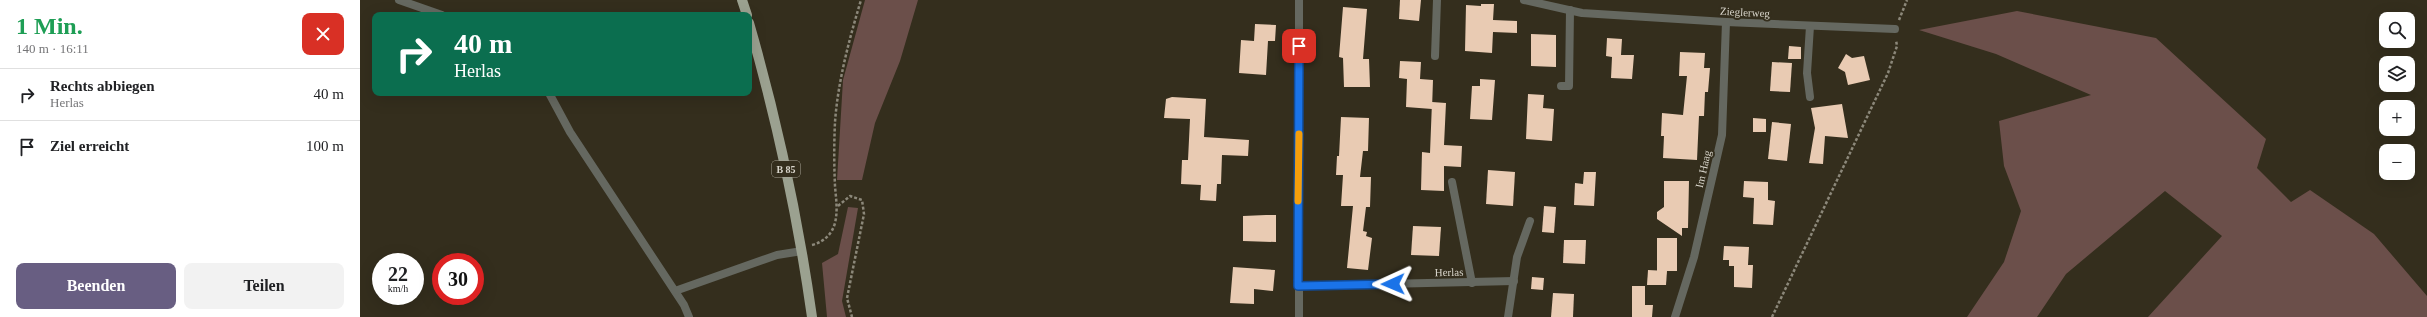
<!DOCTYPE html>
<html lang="de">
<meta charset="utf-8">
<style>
:root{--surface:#fff;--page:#f2f2f2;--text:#202124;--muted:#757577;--line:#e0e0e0;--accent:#685e82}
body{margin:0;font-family:"Times New Roman",serif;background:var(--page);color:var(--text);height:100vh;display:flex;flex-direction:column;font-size:15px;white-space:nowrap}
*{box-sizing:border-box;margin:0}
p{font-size:13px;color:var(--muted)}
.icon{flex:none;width:22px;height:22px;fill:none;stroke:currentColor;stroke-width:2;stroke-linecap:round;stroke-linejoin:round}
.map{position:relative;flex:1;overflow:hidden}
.side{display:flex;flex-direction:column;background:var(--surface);width:360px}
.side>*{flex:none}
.banner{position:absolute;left:12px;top:12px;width:380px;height:84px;border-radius:8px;box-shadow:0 4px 16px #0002;background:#0b6e4f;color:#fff;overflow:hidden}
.buttons{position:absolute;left:2019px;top:12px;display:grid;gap:8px}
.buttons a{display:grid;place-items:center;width:36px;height:36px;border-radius:8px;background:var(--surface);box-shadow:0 4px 16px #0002;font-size:20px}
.speed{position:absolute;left:12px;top:253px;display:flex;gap:8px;font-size:20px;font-weight:700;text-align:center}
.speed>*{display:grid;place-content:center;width:52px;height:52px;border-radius:50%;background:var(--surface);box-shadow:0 4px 16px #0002;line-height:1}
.speed small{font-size:10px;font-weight:400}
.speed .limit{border:6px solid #d22;background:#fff;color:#111}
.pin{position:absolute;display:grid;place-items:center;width:34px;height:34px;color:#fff;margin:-17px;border-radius:8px;box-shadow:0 2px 6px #0006}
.me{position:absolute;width:44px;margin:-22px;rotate:269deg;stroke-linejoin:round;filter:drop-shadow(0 0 3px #0008)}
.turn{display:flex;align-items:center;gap:14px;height:84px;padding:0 16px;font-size:18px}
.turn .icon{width:52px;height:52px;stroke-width:2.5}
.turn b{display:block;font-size:28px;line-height:34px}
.round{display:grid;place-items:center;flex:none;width:42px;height:42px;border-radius:8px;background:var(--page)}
.overview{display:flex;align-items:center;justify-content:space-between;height:68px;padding:0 16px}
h1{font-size:24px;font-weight:800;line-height:30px;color:#1e9e55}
.primary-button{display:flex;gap:8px;margin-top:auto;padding:8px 16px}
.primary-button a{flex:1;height:46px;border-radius:8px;background:var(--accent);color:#fff;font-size:16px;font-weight:800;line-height:46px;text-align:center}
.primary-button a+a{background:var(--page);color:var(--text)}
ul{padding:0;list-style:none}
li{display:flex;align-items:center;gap:12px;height:52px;padding:0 16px;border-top:1px solid var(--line)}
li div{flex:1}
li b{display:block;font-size:15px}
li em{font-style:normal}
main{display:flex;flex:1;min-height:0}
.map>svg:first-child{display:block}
.green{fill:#6b4f4a}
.building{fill:#e9cbb3}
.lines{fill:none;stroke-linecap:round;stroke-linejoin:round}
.path{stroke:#8c887a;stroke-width:2.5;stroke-dasharray:3 2;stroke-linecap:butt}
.lane{stroke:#656860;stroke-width:8}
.street{stroke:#656860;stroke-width:8}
.primary{stroke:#9ba190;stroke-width:10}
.route-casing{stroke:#114b97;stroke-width:10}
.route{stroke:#1a73e8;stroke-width:7}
.slow{stroke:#f59e0b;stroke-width:7}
.labels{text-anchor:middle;stroke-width:4;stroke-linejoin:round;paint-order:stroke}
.shield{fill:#342e1d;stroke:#a8a498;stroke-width:1}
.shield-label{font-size:10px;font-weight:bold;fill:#d9d6cc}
.street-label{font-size:11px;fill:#d9d6cc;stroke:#342e1d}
</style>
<main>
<section class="side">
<div class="overview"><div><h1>1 Min.</h1><p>140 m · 16:11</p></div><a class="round" style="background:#d93025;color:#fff"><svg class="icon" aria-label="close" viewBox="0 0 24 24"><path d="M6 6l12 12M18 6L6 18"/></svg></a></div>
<ul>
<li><svg class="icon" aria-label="right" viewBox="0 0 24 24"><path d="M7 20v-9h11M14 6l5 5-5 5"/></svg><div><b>Rechts abbiegen</b><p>Herlas</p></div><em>40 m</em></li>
<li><svg class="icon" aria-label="arrive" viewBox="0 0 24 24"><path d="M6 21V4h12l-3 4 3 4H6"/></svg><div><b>Ziel erreicht</b></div><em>100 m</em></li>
</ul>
<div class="primary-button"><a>Beenden</a><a>Teilen</a></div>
</section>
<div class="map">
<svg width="2067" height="317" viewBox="0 0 2067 317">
<rect width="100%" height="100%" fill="#342e1d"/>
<g class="green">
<path d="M505,0h53l-18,61 -25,62 -13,57h-25l6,-100z"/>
<path d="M1657,11l139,27 110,101 -9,29 34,34 19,-12 64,44 53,62v21h-279l74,-81 -57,-45 -99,83 -29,43h-70l37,-55 17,-51 -17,-45 -5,-45 92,-26 -95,-41 -77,-24z"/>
<path d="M488,207l10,1 -16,93 4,16h-19l-5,-54 16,-9z"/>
</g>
<g class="building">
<path d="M1040,0h21l-2,21 -20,-2z"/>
<path d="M1121,4h13l-1,16 24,1v12l-24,-1 -1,21 -27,-2 1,-46 15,1z"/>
<path d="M983,7l24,2 -4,50h6l1,28h-26l-1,-29 -4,-1z"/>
<path d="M895,24l21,1 -1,16h-7l-2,34 -27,-2 2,-33 13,1z"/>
<path d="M1171,34l25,1v32l-25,-1z"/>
<path d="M1247,38l15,1 -1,16h13l-2,24 -21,-1 1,-21 -6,-1z"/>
<path d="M1429,46l12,1v12h-13z"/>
<path d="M1320,52l25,1 -1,15h6l-2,24h-3l-1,24h-5l-2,44 -34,-2 1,-22h-3l1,-23 21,2 4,-39h-8z"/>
<path d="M1486,54l6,4 12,-2 6,24 -22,5 -3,-13 -7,-4z"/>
<path d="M1040,61l21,1 -1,17 13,1 -1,29 -26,-2 1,-28 -8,-1z"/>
<path d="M1412,62l20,1 -2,29 -20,-1z"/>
<path d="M1120,79l15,1 -3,40 -22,-1 2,-33h8z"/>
<path d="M1168,94l16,1 -1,13 11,1 -2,32 -26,-2z"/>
<path d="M812,97l34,2 -2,38 45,3 -1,16 -26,-1 -1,29h-4l-1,17 -16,-1 1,-15 -20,-1 1,-24h6l2,-41 -26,-1 2,-19z"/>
<path d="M1072,102l14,1 -2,42 18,1 -1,21 -17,-1v25l-23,-1 1,-38 8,1z"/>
<path d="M1482,104l6,34 -23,-2 -2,28 -14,-1 6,-35 -4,-20z"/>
<path d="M981,117l28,1 -1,33h-5l-3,26h11l-1,30h-4l-3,24 4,1 -1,4 6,2 -4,32 -21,-2 6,-62h-12l2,-31h-7l1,-19h2z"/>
<path d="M1393,118l13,1v13h-13z"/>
<path d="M1412,122l19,2 -4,37 -19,-2z"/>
<path d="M1128,170l27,2 -2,34 -27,-2z"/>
<path d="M1224,172h12l-2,34 -20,-1 1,-22 8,1z"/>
<path d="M1304,181h25l-1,47h-6v8l-25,-17v-7l7,-5z"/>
<path d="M1384,181l24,1v18l7,1 -2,24 -20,-1 1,-26 -11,-1z"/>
<path d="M1184,206l12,1 -2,26 -12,-1z"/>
<path d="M906,215h10v27l-33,-1v-25z"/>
<path d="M1053,226l28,1 -2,29 -28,-1z"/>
<rect x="1297" y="238" width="20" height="33"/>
<path d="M1204,240h22l-1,24 -22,-1z"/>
<path d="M1364,246l25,1 -1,18h5l-1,23 -18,-1v-21h-5v-6h-6z"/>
<path d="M873,267l42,3 -2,21 -19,-2v15l-24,-1z"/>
<path d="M1288,270l19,1 -1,14h-19z"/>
<path d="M1172,277l12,1 -1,12 -12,-1z"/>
<path d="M1272,286h13v19h8l-1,12h-20z"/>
<path d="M1193,293l21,1 -1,23h-22z"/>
</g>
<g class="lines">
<g class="path">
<path d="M1539,20l8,-20"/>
<path d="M478,206l12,-10 12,4 2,14 -17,84 5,19"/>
<path d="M452,245c12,-3 20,-11 23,-22 3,-13 1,-24 0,-37 -1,-21 -1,-43 0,-64 3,-41 14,-82 26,-122"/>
<path d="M1412,317l116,-244 9,-27 -1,-6"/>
</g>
<g class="lane">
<path d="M1450,26l-3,47 3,24"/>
<path d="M1092,182l20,101"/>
</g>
<g class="street">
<path d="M39,0l43,15"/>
<path d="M1164,0l58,13 144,9 169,7"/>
<path d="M1075,56l2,-56"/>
<path d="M1201,86h8l1,-76"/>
<path d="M189,93l21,39 114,173 5,12"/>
<path d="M938,286l216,-5"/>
<path d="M315,291l102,-36 25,-4"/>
<path d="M939,317v-317"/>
<path d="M1148,317l9,-60 13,-36"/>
<path d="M1315,317l19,-60 28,-122 4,-113"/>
</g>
<g class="primary">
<path d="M382,0l5,15"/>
<path d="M389,23c28,97 49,195 63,294"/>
</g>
</g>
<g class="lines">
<g class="route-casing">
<path id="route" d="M939,46l-1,240 95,-2"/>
</g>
<use href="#route" class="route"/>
<path class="slow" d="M938,201l1,-67"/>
</g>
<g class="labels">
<rect class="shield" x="412" y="161" width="28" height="16" rx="3"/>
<g class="shield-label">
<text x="426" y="173">B 85</text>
</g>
<g class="street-label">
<text transform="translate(1385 12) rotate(3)" y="4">Zieglerweg</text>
<text transform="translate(1343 169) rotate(-77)" y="4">Im Haag</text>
<text transform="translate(1089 272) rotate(-1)" y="4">Herlas</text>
</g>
</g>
</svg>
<div class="buttons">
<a><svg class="icon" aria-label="search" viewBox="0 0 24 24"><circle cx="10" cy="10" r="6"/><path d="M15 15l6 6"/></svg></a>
<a><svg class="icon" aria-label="layers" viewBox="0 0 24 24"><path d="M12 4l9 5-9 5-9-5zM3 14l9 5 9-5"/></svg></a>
<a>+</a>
<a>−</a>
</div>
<div class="speed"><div>22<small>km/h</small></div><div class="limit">30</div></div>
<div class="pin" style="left:939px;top:46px;background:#d93025"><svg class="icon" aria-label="arrive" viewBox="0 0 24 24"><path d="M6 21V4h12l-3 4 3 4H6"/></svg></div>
<svg class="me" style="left:1033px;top:284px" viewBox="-20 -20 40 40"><path d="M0-17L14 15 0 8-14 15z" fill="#1a73e8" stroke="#fff" stroke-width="4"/></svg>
<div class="banner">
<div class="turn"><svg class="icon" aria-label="right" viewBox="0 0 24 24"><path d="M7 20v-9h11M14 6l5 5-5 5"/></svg><div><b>40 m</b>Herlas</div></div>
</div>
</div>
</main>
